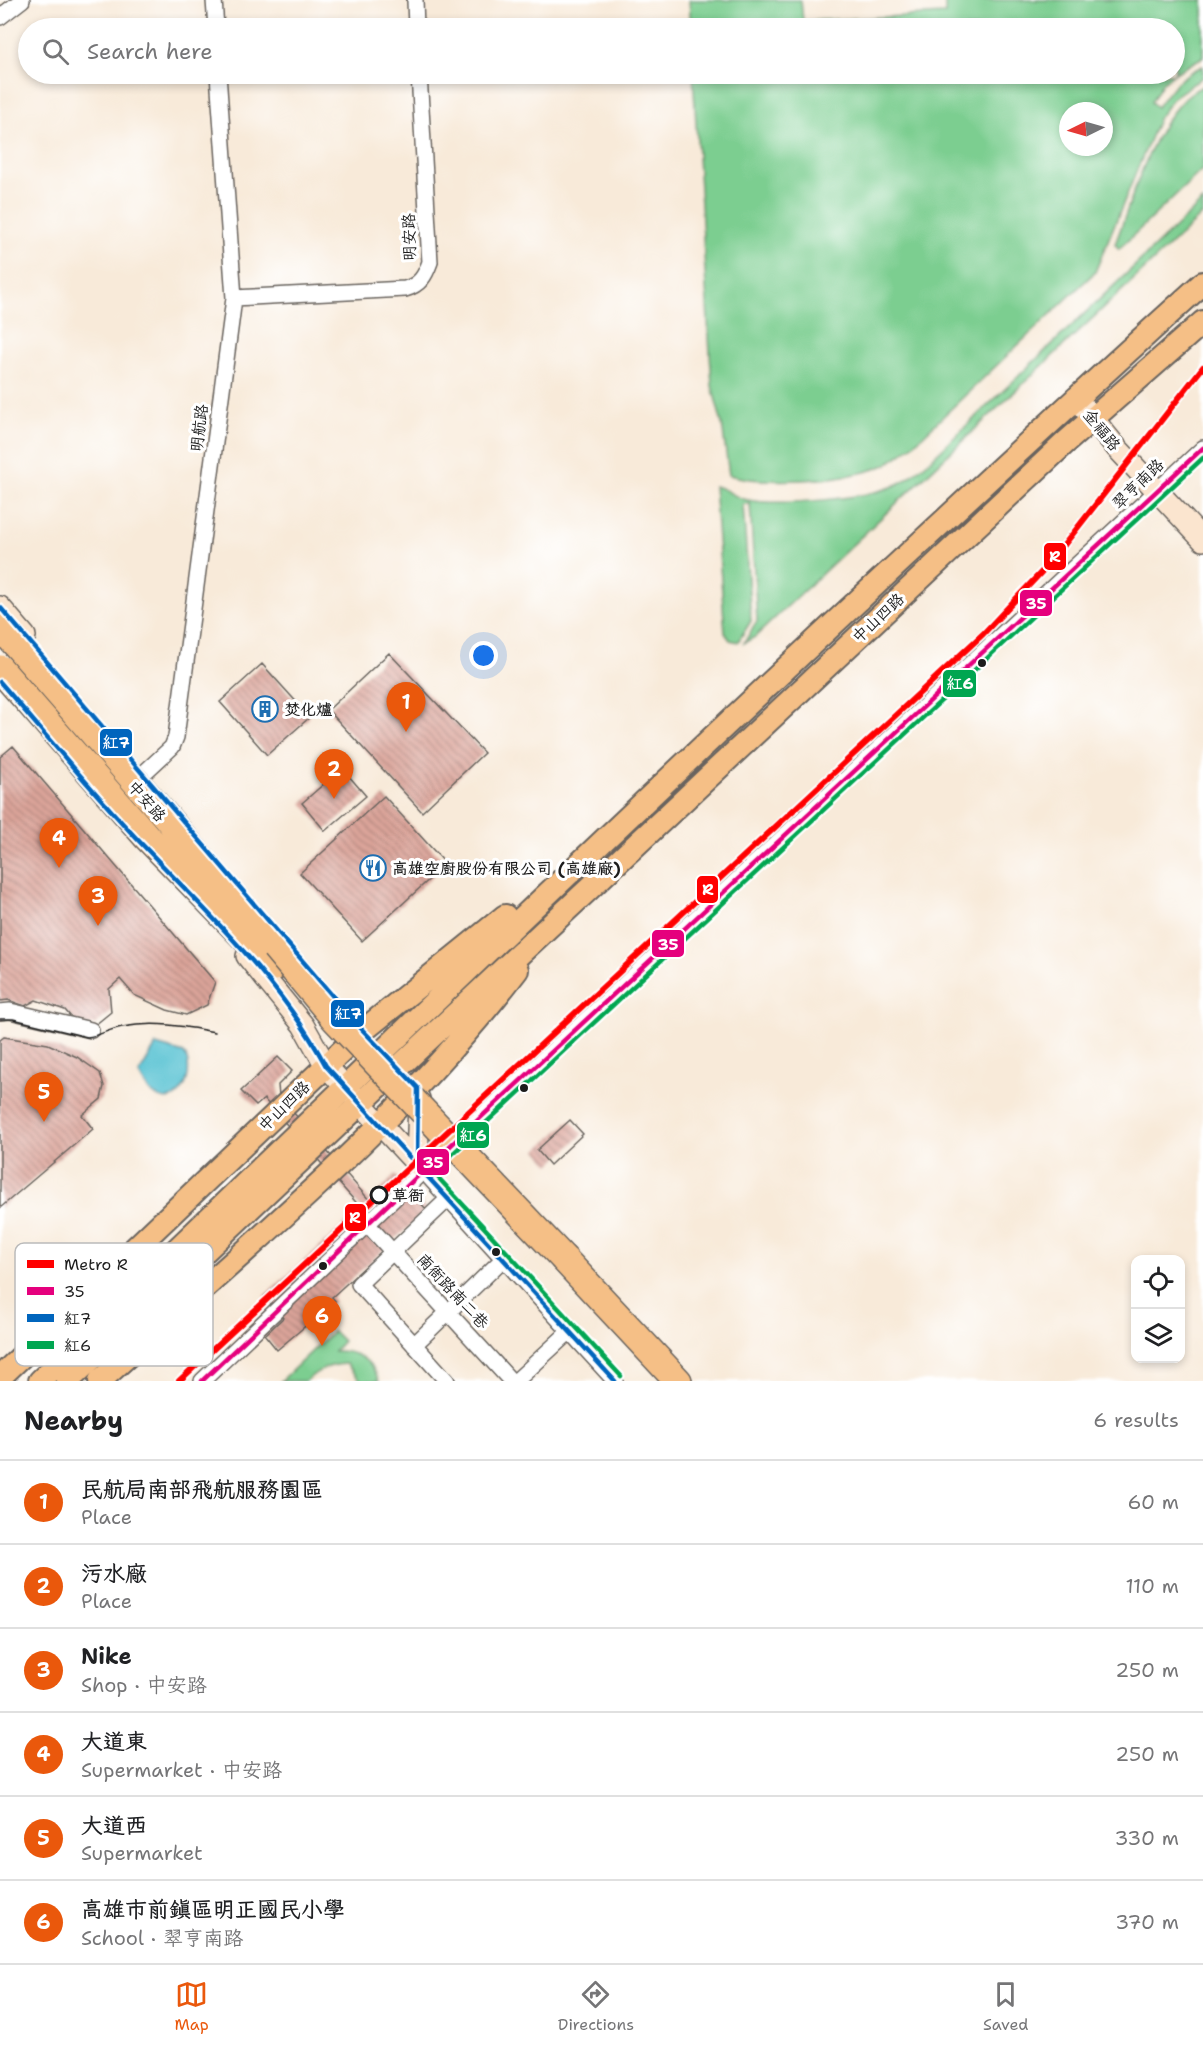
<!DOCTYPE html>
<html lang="en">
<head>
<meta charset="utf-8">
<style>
  body { margin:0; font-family:"Shantell Sans","LXGW WenKai TC",sans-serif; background:#f6f6f6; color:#202124 }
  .controls { position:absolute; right:18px; bottom:18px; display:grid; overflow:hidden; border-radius:12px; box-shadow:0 3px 9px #0003 }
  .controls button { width:54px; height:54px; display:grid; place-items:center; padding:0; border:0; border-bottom:2px solid #e0e0e0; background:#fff; color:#202124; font:30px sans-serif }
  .compass { position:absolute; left:1059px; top:102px; width:54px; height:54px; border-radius:50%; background:#fff; box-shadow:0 3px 9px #0003; rotate:265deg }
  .you { position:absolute; left:484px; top:656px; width:21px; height:21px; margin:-15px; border:4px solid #fff; border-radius:50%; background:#1a73e8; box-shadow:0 0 0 9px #1a73e833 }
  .badge { display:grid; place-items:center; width:39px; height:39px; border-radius:50%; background:#ea580c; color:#fff; font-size:20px; font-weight:700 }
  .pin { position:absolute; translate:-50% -50px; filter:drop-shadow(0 2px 3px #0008) }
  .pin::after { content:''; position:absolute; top:32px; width:21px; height:18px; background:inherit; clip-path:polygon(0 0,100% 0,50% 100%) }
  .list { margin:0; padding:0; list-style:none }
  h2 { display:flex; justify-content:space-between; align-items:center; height:78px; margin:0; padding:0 24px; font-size:26px }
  h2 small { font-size:20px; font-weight:400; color:#757577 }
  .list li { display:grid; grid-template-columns:39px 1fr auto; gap:18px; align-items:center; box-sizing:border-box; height:84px; padding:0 24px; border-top:2px solid #e0e0e0 }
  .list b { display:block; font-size:22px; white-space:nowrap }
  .list p { margin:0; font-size:20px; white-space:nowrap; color:#757577 }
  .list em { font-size:20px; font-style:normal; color:#757577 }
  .icon { flex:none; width:33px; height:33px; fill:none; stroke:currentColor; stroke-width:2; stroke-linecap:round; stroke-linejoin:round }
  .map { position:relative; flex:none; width:1203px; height:1381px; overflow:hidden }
  .search { position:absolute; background:#fff; box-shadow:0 3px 9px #0003; left:18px; right:18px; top:18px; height:66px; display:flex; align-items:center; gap:15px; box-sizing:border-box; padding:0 21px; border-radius:33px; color:#757577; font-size:22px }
  .sheet { height:582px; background:#fff }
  nav { display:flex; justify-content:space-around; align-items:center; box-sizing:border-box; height:84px; border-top:2px solid #e0e0e0; background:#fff; font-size:16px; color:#757577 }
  nav a { display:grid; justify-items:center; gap:3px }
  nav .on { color:#ea580c }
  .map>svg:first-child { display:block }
  .grass { fill:#7cce90; stroke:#4c7556; stroke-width:1.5; fill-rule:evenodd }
  .water { fill:#58c2d3; stroke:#3a6f78; stroke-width:1.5 }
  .building { fill:url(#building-back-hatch) }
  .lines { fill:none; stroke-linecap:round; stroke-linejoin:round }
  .street-casing { stroke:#69645e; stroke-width:18 }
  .secondary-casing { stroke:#69645e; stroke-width:24 }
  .primary-casing { stroke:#69645e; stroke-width:26 }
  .highway-casing { stroke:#69645e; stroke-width:30 }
  .street { stroke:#fff; stroke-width:15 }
  .secondary { stroke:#fbe5cf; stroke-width:21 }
  .primary { stroke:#f5bf86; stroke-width:22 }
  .highway { stroke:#f5bf86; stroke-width:27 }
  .tram { stroke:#1c1c1c; stroke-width:1.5 }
  .highway-bridge-casing { stroke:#69645e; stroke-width:30; stroke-linecap:butt }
  .highway-bridge { stroke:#f5bf86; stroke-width:27 }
  .bus-1-casing { stroke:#fff; stroke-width:9 }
  .bus-2-casing { stroke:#fff; stroke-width:9 }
  .bus-3-casing { stroke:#fff; stroke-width:9 }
  .bus-1 { stroke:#e5007d; stroke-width:4.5 }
  .bus-2 { stroke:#0065bd; stroke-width:4.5 }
  .bus-3 { stroke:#00a651; stroke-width:4.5 }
  .metro-1-casing { stroke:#fff; stroke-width:10 }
  .metro-1 { stroke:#f00; stroke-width:6 }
  .bus-dot { fill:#1c1c1c; stroke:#fff; stroke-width:2 }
  .stop-dot { fill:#fff; stroke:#1c1c1c; stroke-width:3 }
  .labels { text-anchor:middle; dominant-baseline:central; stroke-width:6; stroke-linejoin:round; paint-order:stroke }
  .street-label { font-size:16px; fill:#1c1c1c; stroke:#fff }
  .poi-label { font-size:16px; font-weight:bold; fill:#1c1c1c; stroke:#fff; text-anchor:start }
  .stop-label { font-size:16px; font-weight:bold; fill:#1c1c1c; stroke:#fff; text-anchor:start }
  .key { fill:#fff; stroke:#bbb; stroke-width:1.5 }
  .key-label { font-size:16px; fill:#1c1c1c }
  .line-badge { stroke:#fff; stroke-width:2 }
  .badge-label { font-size:16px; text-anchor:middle; font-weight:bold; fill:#fff }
</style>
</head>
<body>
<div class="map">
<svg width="1203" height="1381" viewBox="0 0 1203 1381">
  <defs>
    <pattern id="building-back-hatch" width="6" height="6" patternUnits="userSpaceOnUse" patternTransform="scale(1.5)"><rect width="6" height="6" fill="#dba49a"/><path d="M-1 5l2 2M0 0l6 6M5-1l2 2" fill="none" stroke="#b1857d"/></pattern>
  </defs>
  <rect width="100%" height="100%" fill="#fff"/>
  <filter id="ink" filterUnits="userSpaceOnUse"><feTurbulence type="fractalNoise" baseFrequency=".0167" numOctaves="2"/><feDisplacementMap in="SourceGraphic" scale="12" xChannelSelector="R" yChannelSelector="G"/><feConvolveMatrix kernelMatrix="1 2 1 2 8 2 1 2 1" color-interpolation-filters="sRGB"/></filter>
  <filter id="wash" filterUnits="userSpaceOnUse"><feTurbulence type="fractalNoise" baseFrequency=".008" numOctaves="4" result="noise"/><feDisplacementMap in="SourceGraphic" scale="24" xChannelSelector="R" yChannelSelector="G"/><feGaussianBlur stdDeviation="1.35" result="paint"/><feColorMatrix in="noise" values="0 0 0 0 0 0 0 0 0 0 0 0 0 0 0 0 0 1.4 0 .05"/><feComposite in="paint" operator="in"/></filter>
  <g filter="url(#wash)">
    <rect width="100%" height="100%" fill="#f8ead9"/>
    <!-- grass -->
    <path class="grass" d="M689,0h112l2,21 142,-7v-14h258v57l-28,16 -1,-45h-483z
      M1203,66v11l-29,20 -15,20 -64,155 -183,174c-9,6 -18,14 -27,19 -34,16 -121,20 -156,10l-7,-51 -10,-38 -19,-312h481l-11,8 -12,20 6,5c13,-19 24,-32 46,-41zM1068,111h36v36h-36z
      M1203,86v83l-84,80 -4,-5c17,-44 42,-139 88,-158z
      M1203,201v13l-448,423 -11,6 13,-22 -7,-117h-7l8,117 -13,21 -8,-2 -5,-7 -11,-147c13,2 20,12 34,14 31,6 122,-1 150,-16 11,-5 21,-15 30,-22z
      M333,1331l10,10 -9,10c21,-1 38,8 45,30h-18l-15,-17c-17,1 -27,5 -40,17h-25z"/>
    <!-- water -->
    <path class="water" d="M156,1045l28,8c13,20 -4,59 -31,41 -6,-3 -10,-14 -14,-20z"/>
    <g id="blocks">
      <!-- building -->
      <path class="building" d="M389,653l95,100 -62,59 -94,-102z
        M262,664l48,53 -43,38 -47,-53z
        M13,746l202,236 -8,23 -21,10 -19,-5 -33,-15 -14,-16 -11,10 2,23 -16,13 -18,-1 -12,-14 -29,-10 -11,6 -17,-6 -8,1v-244z
        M342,768l24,28 -41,35 -23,-28z
        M384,796l62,68 -84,77 -62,-68z
        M4,1037l44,7 29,13 23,16 4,13 -3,13 -19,16 11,14 -93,79v-168z
        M278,1057l14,14 -14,14 1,11 91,105 25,-26 32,35 -95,87 3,4 -58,49 -12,-15 18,-17 -19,-22 98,-87 -98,-110 -8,7 -15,-15z
        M570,1120l13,14 -33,31 -13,-15z"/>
    </g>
  </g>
  <g filter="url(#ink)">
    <use href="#blocks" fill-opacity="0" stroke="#69645e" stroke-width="1.5"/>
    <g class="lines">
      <!-- street casing -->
      <g class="street-casing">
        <path id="street" d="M214,0l2,28
          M415,0l1,28
          M0,17l22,-17
          M234,298l171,-9c15,-4 20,-13 25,-27l-11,-188
          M144,773l28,-26 4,-10 56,-423 2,-16 -16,-224
          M0,1012l10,-1 81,19
          M417,1164l198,217
          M369,1226l142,155
          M414,1345l89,-86
          M202,1381l220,-209 781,-724
          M447,1381l-88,-97 89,-85
          M516,1381l54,-50"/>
      </g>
      <!-- secondary casing -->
      <g class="secondary-casing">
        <path id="secondary" d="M1076,398l40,49 87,93
          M0,607l25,29
          M247,956l56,69 23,41 91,98
          M417,1164l2,-65"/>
      </g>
      <!-- primary casing -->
      <g class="primary-casing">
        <path id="primary" d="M0,1377l364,-347 141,-114
          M40,1381c384,-370 768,-740 1163,-1098
          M68,1381l331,-314 666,-624 138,-121
          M100,1381c144,-131 299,-256 417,-411"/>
      </g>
      <!-- highway casing -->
      <g class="highway-casing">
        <path id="highway" d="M239,928l35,39
          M564,1259l114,122"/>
      </g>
      <!-- street -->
      <use href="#street" class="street"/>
      <!-- secondary -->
      <use href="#secondary" class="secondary"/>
      <!-- primary -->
      <use href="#primary" class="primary"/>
      <!-- highway -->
      <use href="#highway" class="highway"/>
      <!-- tram -->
      <path class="tram" d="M0,1019h13l74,18c13,-1 22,-8 35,-10 32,-6 61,-1 93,5"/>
      <!-- highway-bridge casing -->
      <g class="highway-bridge-casing">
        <path id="highway-bridge" d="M0,626l167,192 168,201 229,240
          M0,669l147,168 107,110"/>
      </g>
      <!-- highway-bridge -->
      <use href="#highway-bridge" class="highway-bridge"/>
      <!-- bus-1 casing -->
      <g class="bus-1-casing">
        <path id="bus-1" d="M202,1381l220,-209 781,-724"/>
      </g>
      <!-- bus-2 casing -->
      <g class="bus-2-casing">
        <path id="bus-2" d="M0,607l354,414 64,67 -1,76
          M0,682c46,53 90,107 138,158 68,72 141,138 188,226l289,315"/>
      </g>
      <!-- bus-3 casing -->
      <g class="bus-3-casing">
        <path id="bus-3" d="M621,1376l-188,-204 770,-714"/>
      </g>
      <!-- bus-1 -->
      <use href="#bus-1" class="bus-1"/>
      <!-- bus-2 -->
      <use href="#bus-2" class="bus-2"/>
      <!-- bus-3 -->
      <use href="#bus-3" class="bus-3"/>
      <!-- metro-1 casing -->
      <g class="metro-1-casing">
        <path id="metro-1" d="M179,1381l804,-747 67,-71 153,-196"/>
      </g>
      <!-- metro-1 -->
      <use href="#metro-1" class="metro-1"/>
    </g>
  </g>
  <!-- icons -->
  <defs>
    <g id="building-ring" transform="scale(1.35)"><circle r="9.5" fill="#fff" stroke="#1f6fb2" stroke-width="1.5"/><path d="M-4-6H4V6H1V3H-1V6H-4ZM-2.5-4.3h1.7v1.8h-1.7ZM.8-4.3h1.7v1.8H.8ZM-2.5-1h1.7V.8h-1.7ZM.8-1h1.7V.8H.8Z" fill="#1f6fb2"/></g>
    <g id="restaurant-ring" transform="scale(1.35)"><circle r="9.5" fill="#fff" stroke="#1f6fb2" stroke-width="1.5"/><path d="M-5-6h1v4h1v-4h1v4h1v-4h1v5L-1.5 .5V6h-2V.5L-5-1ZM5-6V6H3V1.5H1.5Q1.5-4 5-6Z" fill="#1f6fb2"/></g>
  </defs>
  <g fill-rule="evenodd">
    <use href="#building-ring" x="265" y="709"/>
    <use href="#restaurant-ring" x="373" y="868"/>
  </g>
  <!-- markers -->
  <g class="bus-dot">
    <circle cx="982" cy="663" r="5"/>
    <circle cx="524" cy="1088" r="5"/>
    <circle cx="496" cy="1252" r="5"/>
    <circle cx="323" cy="1266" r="5"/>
  </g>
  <circle class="stop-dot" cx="379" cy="1195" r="8"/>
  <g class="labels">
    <!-- street labels -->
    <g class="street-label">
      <text transform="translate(409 237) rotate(-91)">明安路</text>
      <text transform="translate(199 428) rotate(-83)">明航路</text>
      <text transform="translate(1102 430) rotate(51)">金福路</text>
      <text transform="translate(1138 484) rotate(-44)">翠亨南路</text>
      <text transform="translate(878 618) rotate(-43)">中山四路</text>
      <text transform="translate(147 801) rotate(49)">中安路</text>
      <text transform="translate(284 1106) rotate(-44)">中山四路</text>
      <text transform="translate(453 1291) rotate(47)">南衙路南二巷</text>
    </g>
    <!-- poi labels -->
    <g class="poi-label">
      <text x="284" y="709">焚化爐</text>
      <text x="392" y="868">高雄空廚股份有限公司 (高雄廠)</text>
    </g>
    <!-- stop labels -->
    <g class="stop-label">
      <text x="392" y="1195">草衙</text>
    </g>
  </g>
  <!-- legend -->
  <rect x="15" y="1243" width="198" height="123" rx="9" class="key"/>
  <rect x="27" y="1260" width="27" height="8" fill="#f00"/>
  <rect x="27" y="1287" width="27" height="8" fill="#e5007d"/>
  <rect x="27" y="1314" width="27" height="8" fill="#0065bd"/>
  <rect x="27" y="1341" width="27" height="8" fill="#00a651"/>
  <g class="key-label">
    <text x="64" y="1270">Metro R</text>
    <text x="64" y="1297">35</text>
    <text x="64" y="1324">紅7</text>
    <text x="64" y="1351">紅6</text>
  </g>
  <g class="line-badge">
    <rect x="1043" y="542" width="24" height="29" rx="6" fill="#f00"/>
    <rect x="1019" y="589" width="34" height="28" rx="6" fill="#e5007d"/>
    <rect x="942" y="669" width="35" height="29" rx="6" fill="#00a651"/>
    <rect x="99" y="728" width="34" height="29" rx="6" fill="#0065bd"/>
    <rect x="696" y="875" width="23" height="29" rx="6" fill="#f00"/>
    <rect x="651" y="929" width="34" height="29" rx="6" fill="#e5007d"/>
    <rect x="330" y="999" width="35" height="29" rx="6" fill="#0065bd"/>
    <rect x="456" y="1121" width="34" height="28" rx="6" fill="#00a651"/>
    <rect x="416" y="1148" width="34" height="28" rx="6" fill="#e5007d"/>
    <rect x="344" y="1203" width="23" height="29" rx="6" fill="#f00"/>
  </g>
  <g class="badge-label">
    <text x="1055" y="562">R</text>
    <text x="1036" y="609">35</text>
    <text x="960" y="689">紅6</text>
    <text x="116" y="748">紅7</text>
    <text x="708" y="895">R</text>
    <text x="668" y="950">35</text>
    <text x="348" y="1019">紅7</text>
    <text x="473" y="1141">紅6</text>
    <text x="433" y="1168">35</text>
    <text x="355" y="1223">R</text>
  </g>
</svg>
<div class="controls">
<button><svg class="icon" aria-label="locate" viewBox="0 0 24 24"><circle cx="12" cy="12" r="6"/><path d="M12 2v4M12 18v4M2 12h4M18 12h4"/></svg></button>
<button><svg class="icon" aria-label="layers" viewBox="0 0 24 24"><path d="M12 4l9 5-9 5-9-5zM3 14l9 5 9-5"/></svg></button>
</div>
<svg class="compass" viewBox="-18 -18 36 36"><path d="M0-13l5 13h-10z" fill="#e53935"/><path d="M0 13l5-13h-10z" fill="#757577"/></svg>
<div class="you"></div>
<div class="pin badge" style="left:406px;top:732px">1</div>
<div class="pin badge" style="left:334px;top:799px">2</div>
<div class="pin badge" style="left:98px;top:926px">3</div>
<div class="pin badge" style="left:59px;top:868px">4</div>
<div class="pin badge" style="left:44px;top:1122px">5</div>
<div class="pin badge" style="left:322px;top:1346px">6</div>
<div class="search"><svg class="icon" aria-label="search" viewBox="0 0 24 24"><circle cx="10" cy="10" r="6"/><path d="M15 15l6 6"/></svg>Search here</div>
</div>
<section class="sheet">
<h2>Nearby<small>6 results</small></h2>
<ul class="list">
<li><span class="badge">1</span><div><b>民航局南部飛航服務園區</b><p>Place</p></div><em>60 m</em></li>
<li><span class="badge">2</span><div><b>污水廠</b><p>Place</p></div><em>110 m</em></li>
<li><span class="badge">3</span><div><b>Nike</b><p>Shop · 中安路</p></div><em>250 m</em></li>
<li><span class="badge">4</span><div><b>大道東</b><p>Supermarket · 中安路</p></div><em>250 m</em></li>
<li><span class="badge">5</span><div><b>大道西</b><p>Supermarket</p></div><em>330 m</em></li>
<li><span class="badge">6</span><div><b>高雄市前鎮區明正國民小學</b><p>School · 翠亨南路</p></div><em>370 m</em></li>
</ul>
</section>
<nav>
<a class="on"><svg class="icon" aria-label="map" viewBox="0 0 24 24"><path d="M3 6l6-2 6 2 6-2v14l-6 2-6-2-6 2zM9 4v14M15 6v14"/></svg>Map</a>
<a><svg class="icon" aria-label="directions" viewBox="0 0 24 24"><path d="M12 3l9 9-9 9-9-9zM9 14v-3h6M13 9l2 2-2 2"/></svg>Directions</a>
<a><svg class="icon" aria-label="saved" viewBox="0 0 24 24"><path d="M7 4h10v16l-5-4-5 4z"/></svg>Saved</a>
</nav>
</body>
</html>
